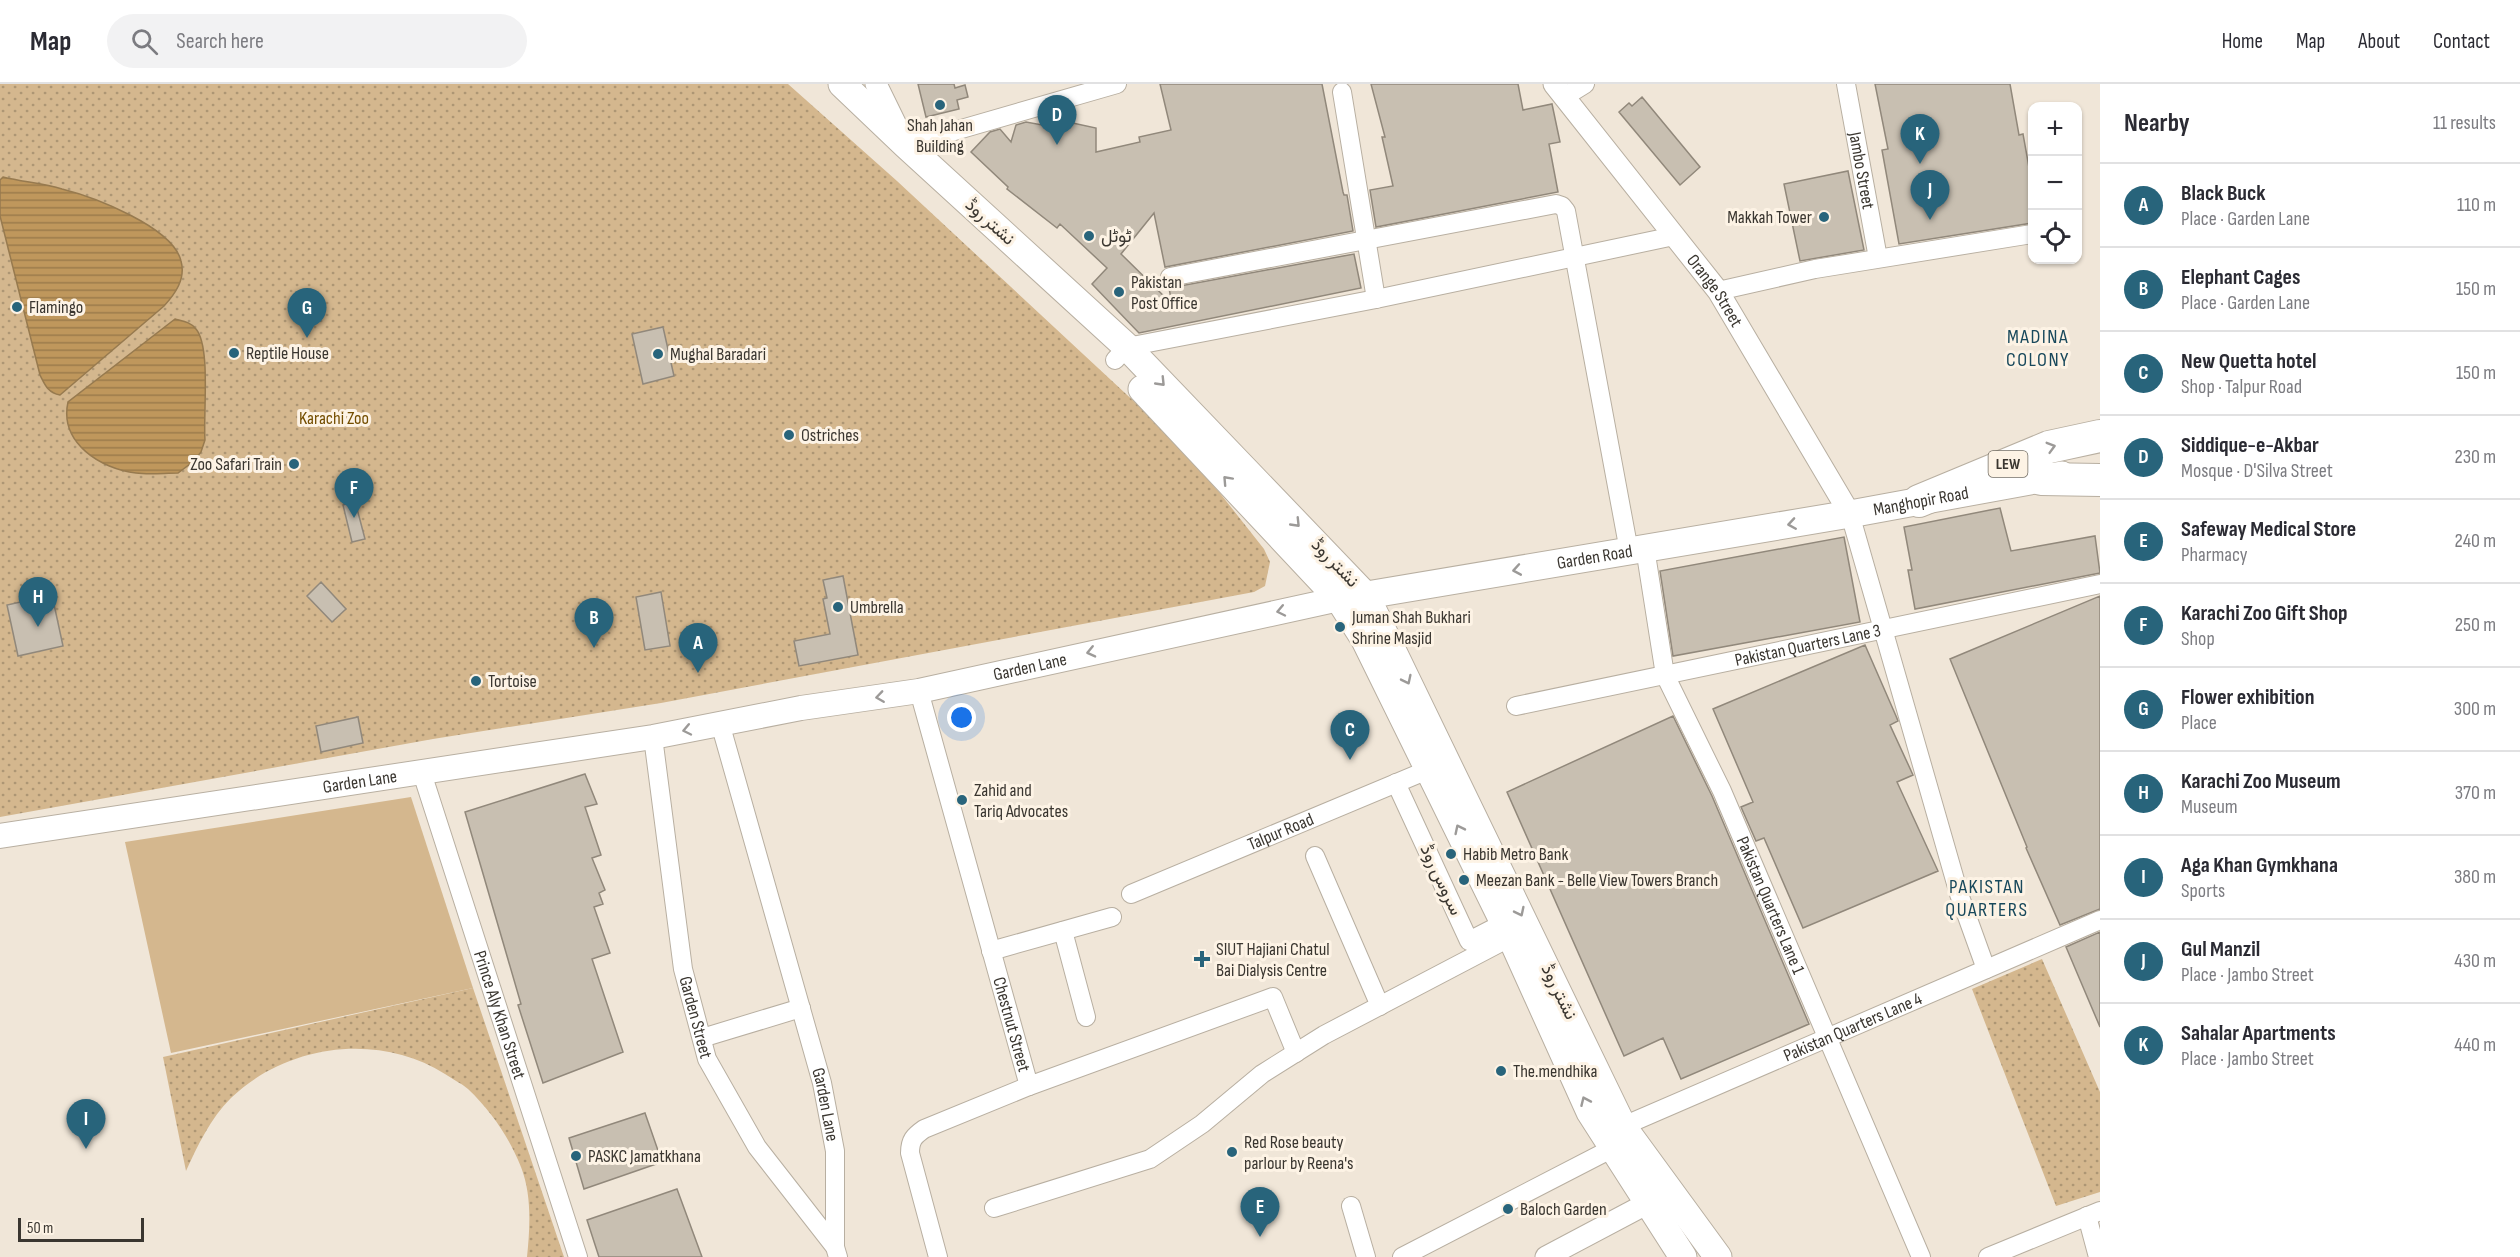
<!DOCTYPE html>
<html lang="en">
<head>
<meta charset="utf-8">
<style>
  body { margin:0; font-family:"Sofia Sans Condensed",Vazirmatn,sans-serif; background:#f2f2f3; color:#2b2b33 }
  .controls { position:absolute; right:18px; top:18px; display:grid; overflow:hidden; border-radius:12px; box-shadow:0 2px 4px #0004 }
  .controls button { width:54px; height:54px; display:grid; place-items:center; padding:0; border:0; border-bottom:2px solid #e1e1e2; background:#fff; color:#2b2b33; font:30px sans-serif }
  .scale { position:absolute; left:18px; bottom:15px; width:126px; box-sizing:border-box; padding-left:6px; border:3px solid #3a3630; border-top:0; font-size:16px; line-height:21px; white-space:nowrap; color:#3a3630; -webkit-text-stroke:4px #fdf3e5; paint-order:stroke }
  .you { position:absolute; left:962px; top:634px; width:21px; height:21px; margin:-15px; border:4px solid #fff; border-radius:50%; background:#1a73e8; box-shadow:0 0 0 9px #1a73e833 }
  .badge { display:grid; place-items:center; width:39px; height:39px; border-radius:50%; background:#28647b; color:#fff; font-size:20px; font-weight:700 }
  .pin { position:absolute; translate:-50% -50px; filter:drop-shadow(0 2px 3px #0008) }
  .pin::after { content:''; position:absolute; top:32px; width:21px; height:18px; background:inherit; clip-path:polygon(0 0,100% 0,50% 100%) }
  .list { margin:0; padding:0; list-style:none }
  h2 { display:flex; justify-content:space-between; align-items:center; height:78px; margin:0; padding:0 24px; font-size:26px }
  h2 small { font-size:20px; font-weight:400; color:#7c7c81 }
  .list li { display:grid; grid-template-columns:39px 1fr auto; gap:18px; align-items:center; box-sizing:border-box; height:84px; padding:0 24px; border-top:2px solid #e1e1e2 }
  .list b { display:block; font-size:22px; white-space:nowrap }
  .list p { margin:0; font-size:20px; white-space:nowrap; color:#7c7c81 }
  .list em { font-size:20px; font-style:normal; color:#7c7c81 }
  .icon { flex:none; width:33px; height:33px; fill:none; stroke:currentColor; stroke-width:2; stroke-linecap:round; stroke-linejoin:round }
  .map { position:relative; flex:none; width:2100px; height:1173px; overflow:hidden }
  header { display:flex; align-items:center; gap:36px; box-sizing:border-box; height:84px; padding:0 30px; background:#fff; border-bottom:2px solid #e1e1e2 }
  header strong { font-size:28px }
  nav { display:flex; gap:33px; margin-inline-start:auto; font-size:21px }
  .search { width:420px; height:54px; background:#f2f2f3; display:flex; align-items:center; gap:15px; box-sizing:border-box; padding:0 21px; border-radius:33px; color:#7c7c81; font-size:22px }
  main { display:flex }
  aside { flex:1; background:#fff }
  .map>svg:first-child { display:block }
  .grass { fill:url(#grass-dots) }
  .pitch { fill:#d4b78e }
  .water { fill:url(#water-rules); stroke:#977a4f; stroke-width:1.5 }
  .building { fill:#c8bfb1; stroke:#91887b; stroke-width:1.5 }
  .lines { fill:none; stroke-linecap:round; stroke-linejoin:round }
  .minor-casing { stroke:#b8afa1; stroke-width:20 }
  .tertiary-casing { stroke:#b8afa1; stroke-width:23 }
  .secondary-casing { stroke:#b8afa1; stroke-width:26 }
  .primary-casing { stroke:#b8afa1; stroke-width:29 }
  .motorway-casing { stroke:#b8afa1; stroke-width:34 }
  .minor { stroke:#fff; stroke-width:18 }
  .tertiary { stroke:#fff; stroke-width:21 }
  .secondary { stroke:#fff; stroke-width:24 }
  .primary { stroke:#fff; stroke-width:27 }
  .motorway { stroke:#fff; stroke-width:32 }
  .oneway { stroke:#9c9a98 }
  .poi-dot { fill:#28647b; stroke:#fdf3e5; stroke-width:2 }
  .labels { text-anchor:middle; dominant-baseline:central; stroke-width:6; stroke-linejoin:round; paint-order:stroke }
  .shield { fill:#fdf3e5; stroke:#746f66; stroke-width:1.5 }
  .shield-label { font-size:16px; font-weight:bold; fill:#3a3630 }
  .poi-label { font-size:18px; fill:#3a3630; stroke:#fdf3e5; text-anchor:start }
  .street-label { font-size:18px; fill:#3a3630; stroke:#fdf3e5 }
  .park-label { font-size:18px; fill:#744e00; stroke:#fdf3e5 }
  .neighbourhood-label { font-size:20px; letter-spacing:1.5px; fill:#19495c; stroke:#fdf3e5 }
</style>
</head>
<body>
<header>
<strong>Map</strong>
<div class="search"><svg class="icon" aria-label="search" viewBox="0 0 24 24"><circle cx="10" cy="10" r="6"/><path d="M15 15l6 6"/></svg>Search here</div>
<nav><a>Home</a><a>Map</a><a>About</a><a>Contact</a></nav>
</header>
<main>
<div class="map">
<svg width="2100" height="1173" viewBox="0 0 2100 1173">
  <defs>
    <pattern id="grass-dots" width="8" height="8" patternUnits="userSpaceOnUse" patternTransform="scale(1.5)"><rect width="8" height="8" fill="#d4b78e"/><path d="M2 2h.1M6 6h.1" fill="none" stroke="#ad9674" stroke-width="1.8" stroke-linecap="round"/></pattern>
    <pattern id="water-rules" width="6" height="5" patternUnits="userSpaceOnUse" patternTransform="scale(1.5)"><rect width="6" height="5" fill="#bf975c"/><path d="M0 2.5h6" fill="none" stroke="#9c7c4c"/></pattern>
  </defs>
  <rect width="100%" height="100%" fill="#f0e6d8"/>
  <!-- grass -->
  <path class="grass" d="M0,0h788l109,97 257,239 65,72 45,57 6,13 -5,24 -11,6 -593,111 -228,36 -433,78z
    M2042,875l58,133v100l-44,14 -84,-217z
    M473,904l91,269h-37c3,-29 5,-62 -6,-90 -12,-30 -30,-56 -53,-78 -7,-6 -16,-10 -23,-15 -66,-42 -158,-30 -214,24 -21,21 -33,47 -45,73l-23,-114z"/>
  <!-- pitch -->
  <path class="pitch" d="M411,713l62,191 -302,65 -46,-211z"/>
  <!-- water -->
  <path class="water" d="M3,93c20,5 40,6 59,12 32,8 111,38 119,72 5,18 -6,33 -17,45l-104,89c-12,-2 -15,-10 -20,-20l-40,-159v-36z
    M175,235c7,2 16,3 21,10 15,18 7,85 9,111l-4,12 -7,9 -16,12c-14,0 -28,2 -42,0 -35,-4 -77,-30 -68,-71z"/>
  <!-- building -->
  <path class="building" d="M918,0h36l1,4 10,-3 3,12 -11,3 2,9 -33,8z
    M1160,0h162l21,108 1,3h3l6,36 -188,36 -11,-54 -33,41 51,50 -3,-16 185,-34 7,34 -222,45 -47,-49 15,-16 -47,-44 -3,4 -50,-39 1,-2 -37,-35 19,-20 10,-3 11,13 5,-17 10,-3 16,3 1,-3 10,2 1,-5 42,9v24l44,-10 -1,-5 32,-7z
    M1371,0h147l5,26 29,-6 8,38 -11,2 9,48 -182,35 -6,-37 23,-4 -11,-49h3z
    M1875,0h135l9,51 4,-1 9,50v39l-133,21 -17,-94 6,-1z
    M1642,13l58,70 -20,18 -61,-73 10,-9 3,3z
    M1848,87l16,79 -64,11 -16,-77z
    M663,243l11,49 -31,8 -11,-50z
    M355,417l10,38 -13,3 -9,-37z
    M2000,424l11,43 84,-15 5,37 -185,36 -7,-39h4l-8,-43z
    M1844,453l16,85 -187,34 -13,-85z
    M843,492l15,79 -59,11 -5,-25 36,-7 -7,-35 4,-1 -4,-18z
    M321,498l25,27 -14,13 -25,-26z
    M661,508l9,54 -25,4 -9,-53z
    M52,511l11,51 -45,10 -11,-51z
    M2100,512v313l-40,16 -34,-77 1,-1 -77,-188z
    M1865,561l31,71 2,5 -8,4 23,50 -16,7 41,89 -135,57 -39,-90 -8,3 -15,-34 12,-5 -40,-93z
    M1673,632l39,80 97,228 -128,55 -18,-41 -39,18 -117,-264z
    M358,633l5,26 -42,9 -5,-26z
    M585,690l12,30 -12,3 16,48 -9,3 13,32 -6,3 4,11 -9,3 16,46 -18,6 31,93 -80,31 -25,-78 3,-1 -56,-192z
    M2100,848v95l-34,-80z
    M645,1029l17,49 -78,27 -15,-51z
    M677,1105l25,68h-103l-12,-37z"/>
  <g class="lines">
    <!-- minor casing -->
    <g class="minor-casing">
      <g id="minor">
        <path id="s1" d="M1846,0l32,174"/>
        <path d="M1342,8l34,207"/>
        <path d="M1564,13l21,-13"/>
        <path d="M906,61l211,-61"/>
        <path d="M1170,193l386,-73 6,2 4,5 63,340"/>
        <path d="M1718,207l97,-22 217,-35"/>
        <path d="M1115,276l12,-13 249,-48 298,-63"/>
        <path d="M1850,430l109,380 27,75"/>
        <path id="s2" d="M1645,464l20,127 57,116 199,466"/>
        <path id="s3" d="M919,607l110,395 244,-89 23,56"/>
        <path id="s4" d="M1516,622l584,-122"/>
        <path id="s5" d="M720,639l102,360 13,68v96"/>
        <path id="s6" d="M653,653l30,232 24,90 50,88 78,100 3,10"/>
        <path id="s7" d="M422,689l156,484"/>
        <path d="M1396,699l73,158 35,-18"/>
        <path d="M1315,772l65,150"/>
        <path id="s8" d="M1131,810l299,-125"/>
        <path d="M1063,847l23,86"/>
        <path d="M991,867l121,-34"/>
        <path d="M702,954l99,-30"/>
        <path id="s9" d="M1614,1046l486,-210"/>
        <path d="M1351,1122l15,51"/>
        <path d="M994,1124l156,-49 52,-35 60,-50 62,-39 187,-98"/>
        <path d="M2087,1132l11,41"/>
        <path d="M938,1173l-28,-104c0,-13 4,-17 14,-24l105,-43"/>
        <path d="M1402,1173l211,-109"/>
        <path d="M1988,1173l112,-46"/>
      </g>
    </g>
    <!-- tertiary casing -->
    <g class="tertiary-casing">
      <g id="tertiary">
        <path d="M876,0l25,51"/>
        <path id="s10" d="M1554,0l164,207 132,223"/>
        <path d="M1546,1173l102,-54"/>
      </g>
    </g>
    <!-- secondary casing -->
    <g class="secondary-casing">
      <g id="secondary">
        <path id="s11" d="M0,752l653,-99 148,-29 118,-17 420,-92"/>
      </g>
    </g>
    <!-- primary casing -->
    <g class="primary-casing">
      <g id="primary">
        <path d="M842,0l64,61 221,202 239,249 257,531 95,130"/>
        <path d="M1142,305l197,210 26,41 146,297 79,175 93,145"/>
        <path id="s12" d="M1349,514l501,-84 212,-39"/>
      </g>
    </g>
    <!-- motorway casing -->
    <g class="motorway-casing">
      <path id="motorway" d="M2041,395l59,1
        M1919,417l130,-54 51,-11"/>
    </g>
    <!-- minor -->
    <use href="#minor" class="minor"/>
    <!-- tertiary -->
    <use href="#tertiary" class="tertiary"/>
    <!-- secondary -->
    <use href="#secondary" class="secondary"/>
    <!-- primary -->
    <use href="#primary" class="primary"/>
    <!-- motorway -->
    <use href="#motorway" class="motorway"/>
  </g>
  <!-- one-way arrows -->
  <defs><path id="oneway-chevron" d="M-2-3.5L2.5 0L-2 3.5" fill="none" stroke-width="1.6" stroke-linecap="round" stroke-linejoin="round" transform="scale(1.5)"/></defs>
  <g class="oneway">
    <use href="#oneway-chevron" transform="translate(1161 298) rotate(46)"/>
    <use href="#oneway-chevron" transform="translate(2051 363) rotate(-16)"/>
    <use href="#oneway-chevron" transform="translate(1227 396) rotate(-133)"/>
    <use href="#oneway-chevron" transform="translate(1296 439) rotate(46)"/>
    <use href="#oneway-chevron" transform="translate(1792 440) rotate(171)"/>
    <use href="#oneway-chevron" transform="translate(1517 486) rotate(170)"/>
    <use href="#oneway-chevron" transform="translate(1281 527) rotate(168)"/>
    <use href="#oneway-chevron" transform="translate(1091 568) rotate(167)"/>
    <use href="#oneway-chevron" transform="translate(1407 596) rotate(64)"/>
    <use href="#oneway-chevron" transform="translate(880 613) rotate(172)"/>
    <use href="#oneway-chevron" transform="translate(687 646) rotate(168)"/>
    <use href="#oneway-chevron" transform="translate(1459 745) rotate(-116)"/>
    <use href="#oneway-chevron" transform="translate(1520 828) rotate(64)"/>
    <use href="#oneway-chevron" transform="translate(1585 1017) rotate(-114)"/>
  </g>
  <!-- markers -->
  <g class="poi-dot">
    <circle cx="940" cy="21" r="6"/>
    <circle cx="1824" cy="133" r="6"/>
    <circle cx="1089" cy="152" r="6"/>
    <circle cx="1119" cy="208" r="6"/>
    <circle cx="17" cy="223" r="6"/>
    <circle cx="234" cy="269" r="6"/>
    <circle cx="658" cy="270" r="6"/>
    <circle cx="789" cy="351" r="6"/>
    <circle cx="294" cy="380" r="6"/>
    <circle cx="838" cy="523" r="6"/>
    <circle cx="1340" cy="543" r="6"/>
    <circle cx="476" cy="597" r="6"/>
    <circle cx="962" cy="716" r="6"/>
    <circle cx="1451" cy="770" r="6"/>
    <circle cx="1464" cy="796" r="6"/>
    <path d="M1199 866h6v6h6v6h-6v6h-6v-6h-6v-6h6z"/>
    <circle cx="1501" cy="987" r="6"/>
    <circle cx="1232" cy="1068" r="6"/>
    <circle cx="576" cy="1072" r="6"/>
    <circle cx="1508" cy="1125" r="6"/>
  </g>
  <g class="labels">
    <!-- shield labels -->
    <rect class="shield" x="1988.5" y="367" width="39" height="26" rx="4.5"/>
    <g class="shield-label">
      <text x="2008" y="380">LEW</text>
    </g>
    <!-- poi labels -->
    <g class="poi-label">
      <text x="940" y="41" text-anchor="middle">Shah Jahan<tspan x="940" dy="21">Building</tspan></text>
      <text x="1812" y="133" text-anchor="end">Makkah Tower</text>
      <text x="1101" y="152">ٹوٹل</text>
      <text x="1131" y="198">Pakistan<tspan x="1131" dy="21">Post Office</tspan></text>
      <text x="29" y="223">Flamingo</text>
      <text x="246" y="269">Reptile House</text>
      <text x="670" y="270">Mughal Baradari</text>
      <text x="801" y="351">Ostriches</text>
      <text x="282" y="380" text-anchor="end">Zoo Safari Train</text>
      <text x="850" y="523">Umbrella</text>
      <text x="1352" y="533">Juman Shah Bukhari<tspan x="1352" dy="21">Shrine Masjid</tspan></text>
      <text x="488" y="597">Tortoise</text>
      <text x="974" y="706">Zahid and<tspan x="974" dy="21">Tariq Advocates</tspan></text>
      <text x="1463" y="770">Habib Metro Bank</text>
      <text x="1476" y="796">Meezan Bank - Belle View Towers Branch</text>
      <text x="1216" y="865">SIUT Hajiani Chatul<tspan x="1216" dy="21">Bai Dialysis Centre</tspan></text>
      <text x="1513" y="987">The.mendhika</text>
      <text x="1244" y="1058">Red Rose beauty<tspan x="1244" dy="21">parlour by Reena's</tspan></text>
      <text x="588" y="1072">PASKC Jamatkhana</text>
      <text x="1520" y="1125">Baloch Garden</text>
    </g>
    <!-- street labels -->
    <g class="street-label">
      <text stroke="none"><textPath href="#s1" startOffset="88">Jambo Street</textPath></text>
      <text transform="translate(990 138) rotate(42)">نشتر روڈ</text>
      <text stroke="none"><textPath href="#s10" startOffset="262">Orange Street</textPath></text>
      <text stroke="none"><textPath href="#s12" startOffset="580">Manghopir Road</textPath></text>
      <text stroke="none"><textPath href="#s12" startOffset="249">Garden Road</textPath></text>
      <text transform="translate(1335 479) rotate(46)">نشتر روڈ</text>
      <text stroke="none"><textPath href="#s4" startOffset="298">Pakistan Quarters Lane 3</textPath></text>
      <text stroke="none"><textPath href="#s11" startOffset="1044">Garden Lane</textPath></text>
      <text stroke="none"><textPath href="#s11" startOffset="364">Garden Lane</textPath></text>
      <text stroke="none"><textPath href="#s8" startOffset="162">Talpur Road</textPath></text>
      <text transform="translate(1441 796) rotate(65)">سروس روڈ</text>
      <text stroke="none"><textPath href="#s2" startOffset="382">Pakistan Quarters Lane 1</textPath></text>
      <text transform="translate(1559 908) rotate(64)">نشتر روڈ</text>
      <text stroke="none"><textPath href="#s7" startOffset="254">Prince Aly Khan Street</textPath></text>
      <text stroke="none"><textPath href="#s6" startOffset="284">Garden Street</textPath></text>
      <text stroke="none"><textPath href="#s3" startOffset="346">Chestnut Street</textPath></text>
      <text stroke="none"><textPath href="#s9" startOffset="260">Pakistan Quarters Lane 4</textPath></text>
      <text stroke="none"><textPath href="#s5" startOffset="396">Garden Lane</textPath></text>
    </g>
    <!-- park labels -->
    <g class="park-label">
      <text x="334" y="334">Karachi Zoo</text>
    </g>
    <!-- neighbourhood labels -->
    <g class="neighbourhood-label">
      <text x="2038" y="253">MADINA<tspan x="2038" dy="23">COLONY</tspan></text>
      <text x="1987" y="803">PAKISTAN<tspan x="1987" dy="23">QUARTERS</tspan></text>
    </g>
  </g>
</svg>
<div class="controls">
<button>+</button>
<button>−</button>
<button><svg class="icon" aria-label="locate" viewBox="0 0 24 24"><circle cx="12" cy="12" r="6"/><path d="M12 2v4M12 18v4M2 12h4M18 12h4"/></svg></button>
</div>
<div class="scale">50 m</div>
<div class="you"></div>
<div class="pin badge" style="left:698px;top:589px">A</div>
<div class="pin badge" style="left:594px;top:564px">B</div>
<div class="pin badge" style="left:1350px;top:676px">C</div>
<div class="pin badge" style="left:1057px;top:61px">D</div>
<div class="pin badge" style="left:1260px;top:1153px">E</div>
<div class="pin badge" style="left:354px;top:434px">F</div>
<div class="pin badge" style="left:307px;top:254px">G</div>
<div class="pin badge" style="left:38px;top:543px">H</div>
<div class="pin badge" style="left:86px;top:1065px">I</div>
<div class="pin badge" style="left:1930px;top:136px">J</div>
<div class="pin badge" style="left:1920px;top:80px">K</div>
</div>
<aside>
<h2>Nearby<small>11 results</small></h2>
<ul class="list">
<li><span class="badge">A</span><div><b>Black Buck</b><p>Place · Garden Lane</p></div><em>110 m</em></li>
<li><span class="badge">B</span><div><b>Elephant Cages</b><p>Place · Garden Lane</p></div><em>150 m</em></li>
<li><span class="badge">C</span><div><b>New Quetta hotel</b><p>Shop · Talpur Road</p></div><em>150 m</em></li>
<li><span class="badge">D</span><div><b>Siddique-e-Akbar</b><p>Mosque · D'Silva Street</p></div><em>230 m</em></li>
<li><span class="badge">E</span><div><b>Safeway Medical Store</b><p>Pharmacy</p></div><em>240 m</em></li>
<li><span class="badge">F</span><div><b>Karachi Zoo Gift Shop</b><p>Shop</p></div><em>250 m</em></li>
<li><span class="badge">G</span><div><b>Flower exhibition</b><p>Place</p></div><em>300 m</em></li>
<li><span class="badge">H</span><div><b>Karachi Zoo Museum</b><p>Museum</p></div><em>370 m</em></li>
<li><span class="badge">I</span><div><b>Aga Khan Gymkhana</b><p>Sports</p></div><em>380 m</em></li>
<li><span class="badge">J</span><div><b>Gul Manzil</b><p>Place · Jambo Street</p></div><em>430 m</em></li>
<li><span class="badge">K</span><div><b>Sahalar Apartments</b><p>Place · Jambo Street</p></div><em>440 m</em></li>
</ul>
</aside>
</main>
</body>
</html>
